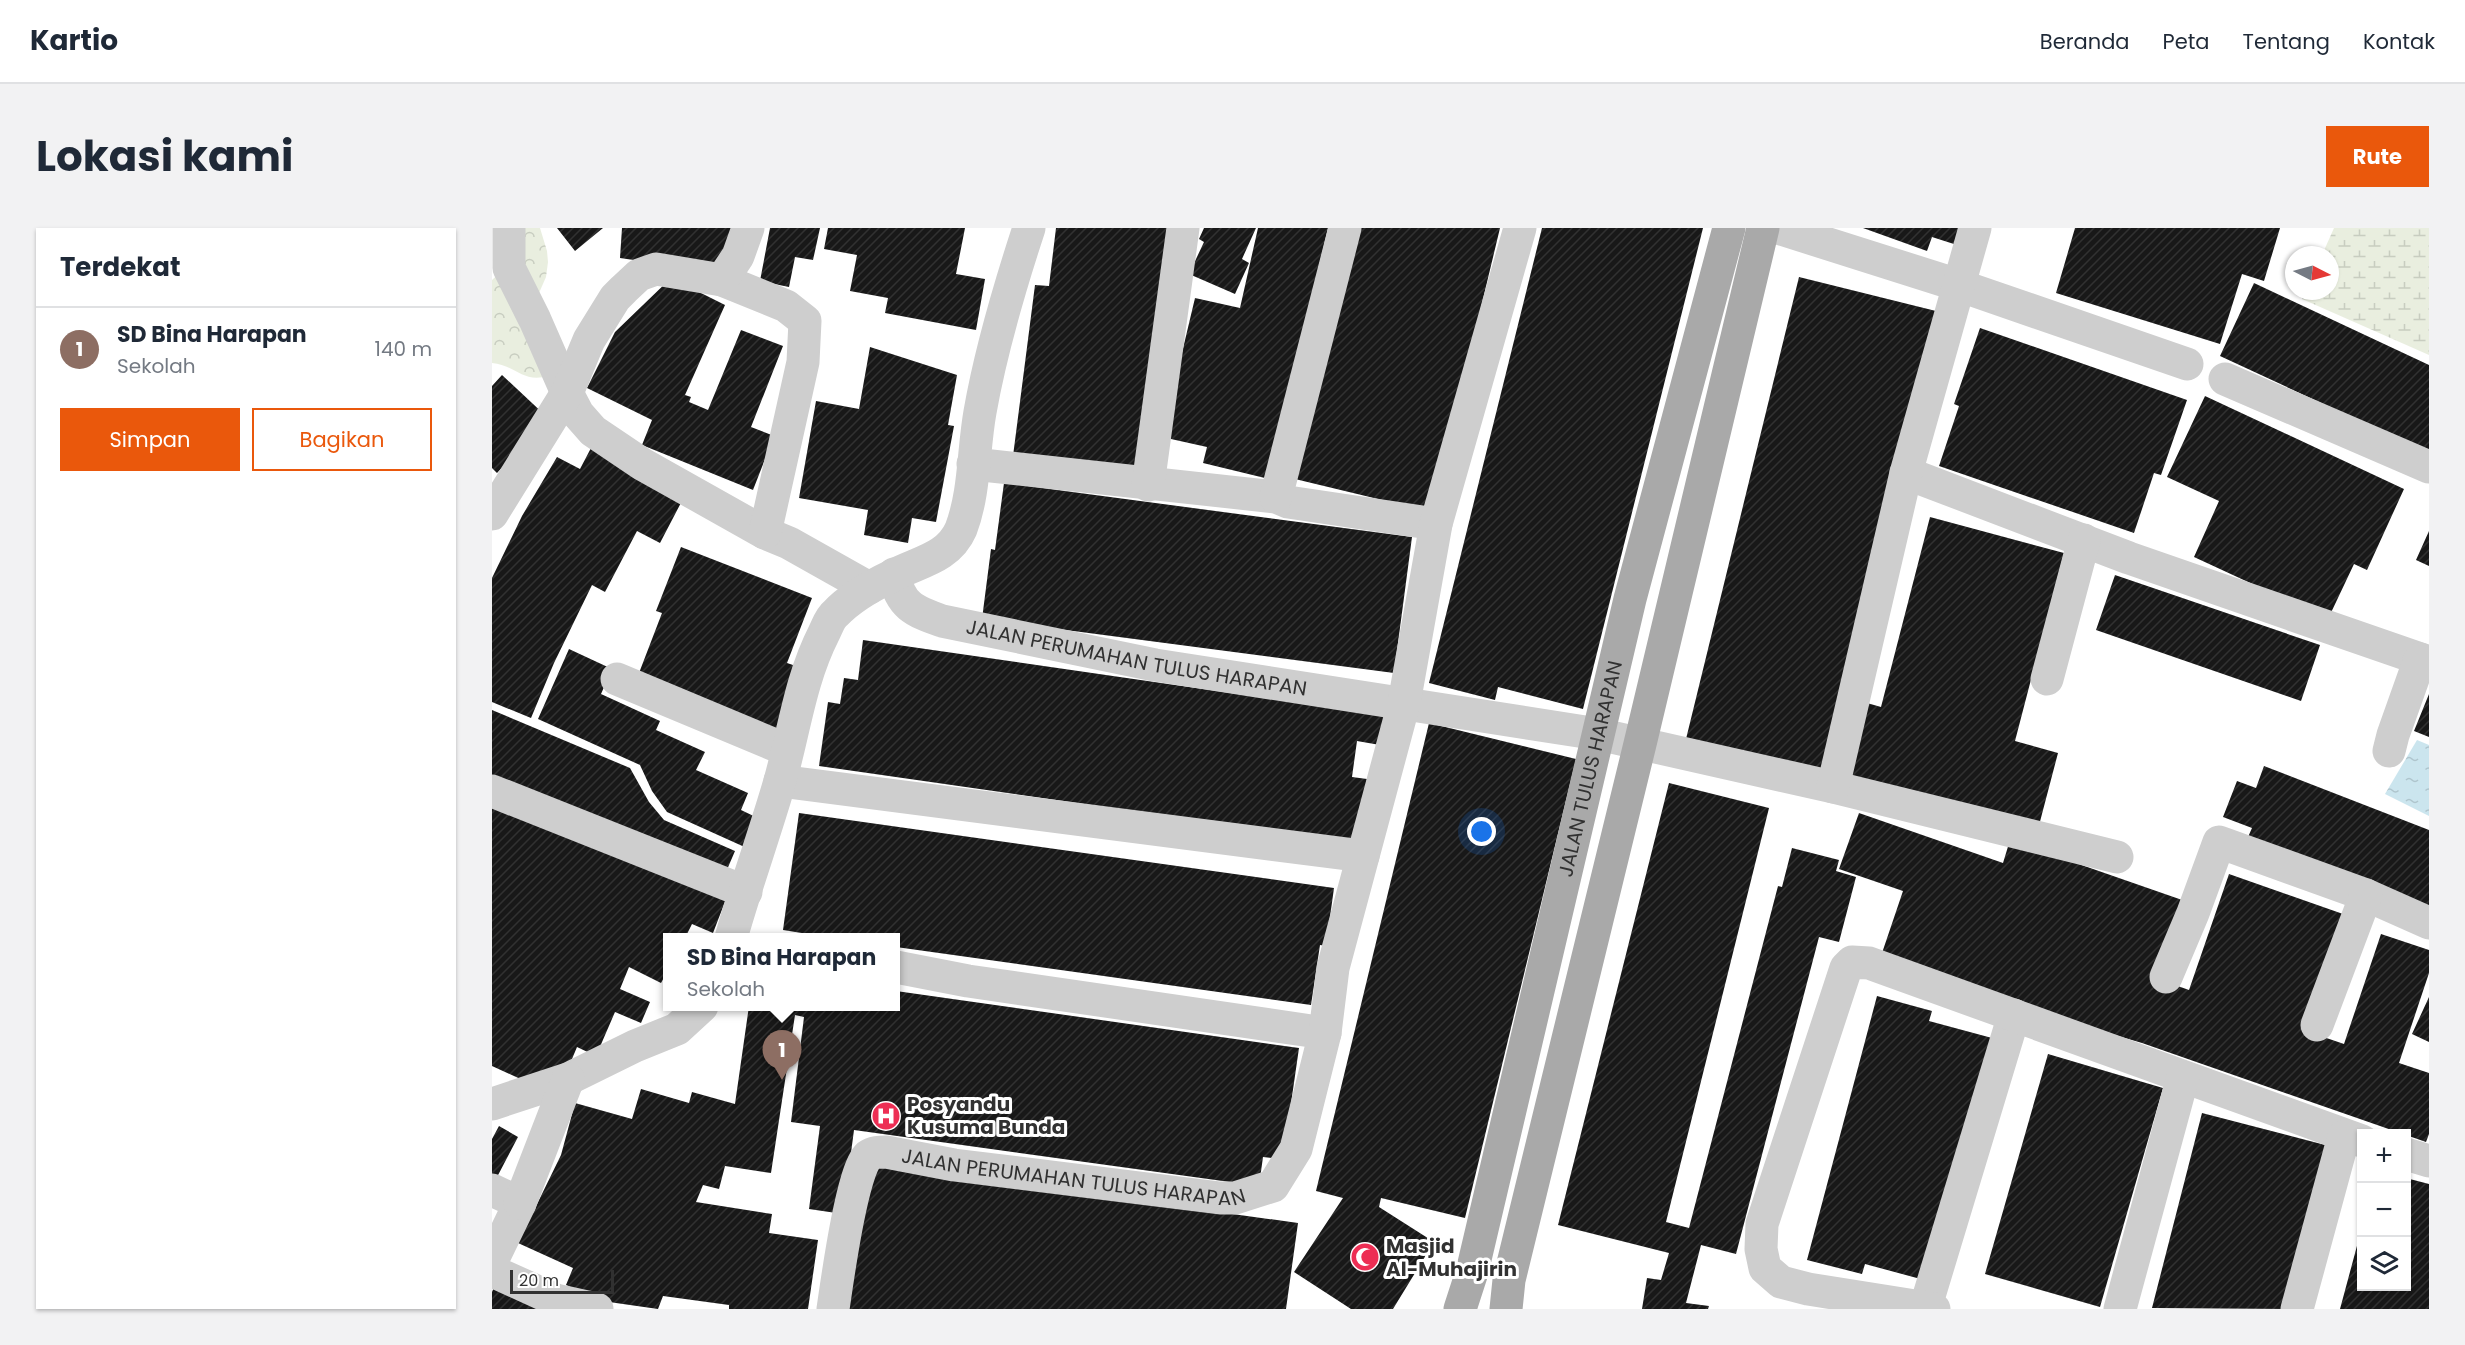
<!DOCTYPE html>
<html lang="id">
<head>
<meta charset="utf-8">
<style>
  body { margin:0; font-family:Poppins,sans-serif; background:#f2f2f3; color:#1f2937 }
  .controls { position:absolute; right:18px; bottom:18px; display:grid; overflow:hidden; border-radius:0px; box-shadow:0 2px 4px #0004 }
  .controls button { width:54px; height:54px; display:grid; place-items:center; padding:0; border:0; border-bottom:2px solid #e0e1e3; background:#fff; color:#1f2937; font:30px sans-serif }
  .compass { position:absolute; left:1793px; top:18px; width:54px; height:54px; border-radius:50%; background:#fff; box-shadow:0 2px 4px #0004; rotate:96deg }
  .scale { position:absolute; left:18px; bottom:15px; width:104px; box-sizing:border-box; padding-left:6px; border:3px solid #313131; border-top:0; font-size:16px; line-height:21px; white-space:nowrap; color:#313131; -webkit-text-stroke:4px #fff; paint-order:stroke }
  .you { position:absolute; left:990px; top:604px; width:21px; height:21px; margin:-15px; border:4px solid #fff; border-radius:50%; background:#1a73e8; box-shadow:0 0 0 9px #1a73e833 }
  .badge { display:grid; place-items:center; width:39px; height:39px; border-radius:50%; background:#ea580c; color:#fff; font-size:20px; font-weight:700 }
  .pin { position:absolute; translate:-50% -50px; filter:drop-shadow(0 2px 3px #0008) }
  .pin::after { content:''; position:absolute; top:32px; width:21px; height:18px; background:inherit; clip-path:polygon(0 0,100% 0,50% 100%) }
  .popup { position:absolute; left:171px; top:705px; width:237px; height:78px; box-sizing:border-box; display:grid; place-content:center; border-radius:0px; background:#fff; filter:drop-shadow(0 2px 4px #0005); font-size:20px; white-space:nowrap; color:#747a83 }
  .popup b { font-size:22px; color:#1f2937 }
  .popup::after { content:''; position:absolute; left:50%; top:100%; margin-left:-12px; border:12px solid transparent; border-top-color:#fff }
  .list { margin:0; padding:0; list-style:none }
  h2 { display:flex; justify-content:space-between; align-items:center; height:78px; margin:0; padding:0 24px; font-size:26px }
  h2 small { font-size:20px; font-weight:400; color:#747a83 }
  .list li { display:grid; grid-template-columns:39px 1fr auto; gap:18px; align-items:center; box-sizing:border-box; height:84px; padding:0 24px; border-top:2px solid #e0e1e3 }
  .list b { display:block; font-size:22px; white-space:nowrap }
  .list p { margin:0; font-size:20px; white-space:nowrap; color:#747a83 }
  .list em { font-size:20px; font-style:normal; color:#747a83 }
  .actions { display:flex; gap:12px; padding:18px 24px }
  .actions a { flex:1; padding:14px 0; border:2px solid #ea580c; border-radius:0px; text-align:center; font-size:21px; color:#ea580c }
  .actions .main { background:#ea580c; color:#fff }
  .icon { flex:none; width:33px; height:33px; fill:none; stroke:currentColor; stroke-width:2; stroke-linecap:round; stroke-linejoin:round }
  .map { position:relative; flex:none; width:1937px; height:1081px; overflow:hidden; border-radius:0px }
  header { display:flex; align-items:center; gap:36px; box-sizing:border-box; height:84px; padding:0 30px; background:#fff; border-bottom:2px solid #e0e1e3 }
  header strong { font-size:28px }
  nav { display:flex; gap:33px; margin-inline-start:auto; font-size:21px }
  .intro { display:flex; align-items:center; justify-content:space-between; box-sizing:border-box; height:144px; padding:0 36px }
  h1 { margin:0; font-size:42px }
  .button { padding:15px 27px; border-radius:0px; background:#ea580c; color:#fff; font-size:21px; font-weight:700 }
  main { display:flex; gap:36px; padding:0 36px }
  aside { flex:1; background:#fff; border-radius:0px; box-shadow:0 2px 4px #0004 }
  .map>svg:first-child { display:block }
  .forest { fill:url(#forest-crowns) }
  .wetland { fill:url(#wetland-marsh) }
  .water { fill:url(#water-ripples) }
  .building { fill:url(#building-hatch) }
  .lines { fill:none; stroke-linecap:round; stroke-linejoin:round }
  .minor { stroke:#cecece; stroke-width:33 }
  .major { stroke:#a9a9a9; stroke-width:33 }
  .labels { text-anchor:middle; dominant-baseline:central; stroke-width:6; stroke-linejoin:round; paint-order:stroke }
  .street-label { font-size:20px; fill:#313131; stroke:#fff }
  .poi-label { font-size:20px; font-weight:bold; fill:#313131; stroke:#fff; text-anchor:start }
</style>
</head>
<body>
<header>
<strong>Kartio</strong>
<nav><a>Beranda</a><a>Peta</a><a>Tentang</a><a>Kontak</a></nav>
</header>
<div class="intro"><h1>Lokasi kami</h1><a class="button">Rute</a></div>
<main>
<aside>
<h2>Terdekat<small></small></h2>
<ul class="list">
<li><span class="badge" style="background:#8d6e63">1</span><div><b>SD Bina Harapan</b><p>Sekolah</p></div><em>140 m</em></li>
</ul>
<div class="actions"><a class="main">Simpan</a><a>Bagikan</a></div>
</aside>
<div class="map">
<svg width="1937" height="1081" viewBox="0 0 1937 1081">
  <defs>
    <pattern id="forest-crowns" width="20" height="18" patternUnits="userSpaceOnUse" patternTransform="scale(1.5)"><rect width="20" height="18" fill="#e9eedf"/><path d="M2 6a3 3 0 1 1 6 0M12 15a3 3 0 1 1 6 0" fill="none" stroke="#c8cdc0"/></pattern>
    <pattern id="wetland-marsh" width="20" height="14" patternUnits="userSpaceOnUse" patternTransform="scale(1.5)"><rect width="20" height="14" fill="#e9eedf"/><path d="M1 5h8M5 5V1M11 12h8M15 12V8" fill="none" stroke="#c8cdc0"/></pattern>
    <pattern id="water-ripples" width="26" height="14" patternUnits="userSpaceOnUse" patternTransform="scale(1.5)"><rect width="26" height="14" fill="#cbe5ee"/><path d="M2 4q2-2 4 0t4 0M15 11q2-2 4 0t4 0" fill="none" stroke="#afc5cd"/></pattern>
    <pattern id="building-hatch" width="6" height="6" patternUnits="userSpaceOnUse" patternTransform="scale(1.5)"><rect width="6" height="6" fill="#181818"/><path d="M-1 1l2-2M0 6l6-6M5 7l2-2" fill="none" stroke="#313131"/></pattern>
  </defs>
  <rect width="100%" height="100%" fill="#fff"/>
  <!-- forest -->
  <path class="forest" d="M14,0h34l7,23 1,11 -2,15 -7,16 11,82c-26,10 -34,-10 -58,-12v-83l14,-13z"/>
  <!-- wetland -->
  <path class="wetland" d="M1842,0h95v127l-127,-56 4,-8h24v-36h-8z"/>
  <!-- water -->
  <path class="water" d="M1925,512l12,5v71l-44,-22z"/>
  <!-- building -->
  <path class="building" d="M65,0h46l-28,23z
    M130,0h117l-16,45 -103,-15z
    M278,0h50l-7,32 -18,-3 -6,30 -29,-6z
    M336,0h137l-9,46 29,5 -9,51 -91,-17 3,-15 -38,-7 7,-36 -33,-6z
    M564,0h117l-32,245 -128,-17 22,-171 14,1z
    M712,0h52l-14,31 7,4 -14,31 -46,-20 15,-32 -5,-3z
    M766,0h70l-59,251 -66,-16 4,-16 -45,-10 33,-139 45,10z
    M864,0h144l-68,284 -137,-33z
    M1050,0h161l-120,481 -85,-22 -3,13 -66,-17z
    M1371,0h99l-5,17 -25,-8 -5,14z
    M1583,0h205l-16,53 -22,-7 -22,70 -164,-51z
    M1307,49l145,36 -120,460 -138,-34z
    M179,50l54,27 -40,90 6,2 -2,5 19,8 33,-80 42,16 -32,81 23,9 -21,54 -111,-45 10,-25 -65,-32 28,-56z
    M1762,55l175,82v88l-209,-97z
    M1488,100l207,72 -26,75 -7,-2 -20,60 -195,-67 20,-60 -5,-2z
    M378,119l87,28 -9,50 6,1 -18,96 -24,-4 -4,25 -44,-8 4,-25 -69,-12 17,-97 43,8z
    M10,147l46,43 -51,55 -5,-5v-82z
    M1713,168l199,93 -37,81 -13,-6 -26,55 -134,-62 25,-56 -52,-24z
    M99,220l93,49 -24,46 -23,-12 -32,61 -13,-7 -38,78 -23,55 -39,-16v-124l30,-62 35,-59 23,12z
    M512,255l408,54 -18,136 -412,-54 9,-70 4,1z
    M1438,289l134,36 -49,188 43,12 -21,80 -190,-50 20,-80 14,4z
    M1937,303v35l-13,-6z
    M189,319l131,51 -25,65 15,5 -26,68 -137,-63 23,-60 -6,-2z
    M1623,347l205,70 -19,56 -205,-71z
    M371,412l521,75 -4,30 -23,-4 -5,36 15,2 -9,64 -539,-77 9,-64 12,2 4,-26 14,2z
    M77,421l43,20 -11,25 59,27 -4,9 49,22 -9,18 52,23 -7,17 21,10 -13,29 -82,-37 -15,-21 -12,-26 -102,-46z
    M1937,466v43l-15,-6z
    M0,482l138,58 19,34 15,18 71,31 -12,28 -231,-98z
    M937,495l147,36 -111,459 -84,-20 -2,9 55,35 -41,67h-42l-57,-37 49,-74 -27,-7z
    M1772,538l165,64v77l-181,-70 4,-9 -29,-11 14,-36 19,7z
    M1177,555l100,25 -103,414 23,6 89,-342 4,1 10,-39 47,12 -3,11 20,6 -17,65 -20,-5 -83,317 -35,-9 -15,58 23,3 -1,3h-66l5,-31 14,2 8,-27 -111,-28z
    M0,571l236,95 -15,39 -21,-9 -7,14h-17v32l-7,13 -32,-16 -9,22 30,13 -9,21 -26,-11 -19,44 -19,-9 -10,24 -29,16 -46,-21z
    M307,585l535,75 -8,58 -6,-1 -9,60 -415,-58v-9h-63l-50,-8z
    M1367,585l144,50 7,-23 175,61 -27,78 31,11 40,-116 114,40 -40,116 41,14 37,-110 48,16v23l-30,90 30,10v61l-3,8 -284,-99 -61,-18 -199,-72 21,-62 -64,-22z
    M404,763l403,57 -16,111 -20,-2 -4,29 -405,-56 -11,84 -34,-5 11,-83 -29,-4 13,-105 -9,-2 -24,158 -46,-7 -6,23 -16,-4 -7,17 76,12 -3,19 49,7 -10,69h-79v-4l-66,-9 -5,13 -56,-8 -36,-16 7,-17 -55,-25 43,-88 14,-52 57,16 9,-30 48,14 3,-11 43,12 14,-98h147z
    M1385,768l55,15 -3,10 63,17 -64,243 -63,-17 -3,10 -55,-14z
    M1937,769v45l-17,-8z
    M1556,826l115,34 -63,219 -115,-33z
    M1710,885l127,33 -42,163 -135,-1z
    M7,898l19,11 -22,42 -4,-2v-38z
    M375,935l431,60 -12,86h-439z
    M1914,950l23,6v125h-89l21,-78v56l45,-1z
    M4,1054l55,27h-59v-17z"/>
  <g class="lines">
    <!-- minor -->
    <g class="minor">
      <path d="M17,0v40l26,52 32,73 11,21 15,17 49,33 123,69 24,10 80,45"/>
      <path d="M1286,0l180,57 229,79"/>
      <path d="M230,52l64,26 19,15 -2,41 -38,171"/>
      <path d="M1733,151l204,88"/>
      <path d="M481,236l303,33 12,5 148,22"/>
      <path d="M1414,245l223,85 300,104"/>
      <path d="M656,257l35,-257"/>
      <path d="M784,269l69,-269"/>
      <path d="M0,286l75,-121 22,-53 26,-42 9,-9 15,-14 17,-6 66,11 16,-24 10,-28"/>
      <path id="s1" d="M402,346c6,32 20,37 48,47l213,44 443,69 235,53 284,70"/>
      <path d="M125,451l170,71"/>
      <path d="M1555,451l37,-139"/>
      <path d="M1897,523l4,-16 27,-76"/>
      <path d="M288,553l583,75"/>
      <path d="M1341,559l73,-314 69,-245"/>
      <path d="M0,563l254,101"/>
      <path d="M239,710c15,-53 34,-105 49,-157 14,-49 20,-101 44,-148 3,-6 6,-15 11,-19 15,-16 38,-29 57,-38 25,-14 56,-17 69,-47 14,-37 12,-78 19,-117 11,-63 29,-123 49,-184"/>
      <path d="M404,739l72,14 357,52"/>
      <path d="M1674,749l27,-64 26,-71 147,53 63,28"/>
      <path d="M1825,797l49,-130"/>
      <path d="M0,876l76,-25 67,-33 42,-17 25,-23"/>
      <path d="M1914,926l23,7"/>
      <path d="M0,962l28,13 -28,58"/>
      <path d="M28,975l48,-124"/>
      <path d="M0,1043l64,29 41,9"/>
      <path id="s2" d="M341,1081c4,-27 19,-138 35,-153 5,-4 12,-4 18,-4l68,13 266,33h15l38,-12 23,-37 29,-116 8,-65 71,-265 32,-179 84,-296"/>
      <path d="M1433,1081l89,-294"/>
      <path d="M1442,1081l-126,-20 -27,-7 -16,-14 -4,-19 1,-25 84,-256 6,-6 17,1 493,178"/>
      <path d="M1628,1081l63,-232"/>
      <path d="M1805,1081l47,-173"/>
    </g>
    <!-- major -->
    <g class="major">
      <path id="s3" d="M968,1081l12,-37 158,-673 99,-371"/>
      <path d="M1014,1081l3,-29 131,-536 123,-516"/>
    </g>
  </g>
  <!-- icons -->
  <defs>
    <g id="hospital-disc" transform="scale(1.5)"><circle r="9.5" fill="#ed2e54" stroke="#fff"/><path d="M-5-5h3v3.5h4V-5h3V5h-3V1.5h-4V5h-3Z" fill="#fff"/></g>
    <g id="mosque-disc" transform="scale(1.5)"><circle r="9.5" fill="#ed2e54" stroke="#fff"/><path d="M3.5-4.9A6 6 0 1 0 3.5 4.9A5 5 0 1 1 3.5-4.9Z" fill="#fff"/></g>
  </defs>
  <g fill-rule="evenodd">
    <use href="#hospital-disc" x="394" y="888"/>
    <use href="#mosque-disc" x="873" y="1029"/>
  </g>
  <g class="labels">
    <!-- street labels -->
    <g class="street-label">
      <text stroke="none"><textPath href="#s1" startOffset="270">JALAN PERUMAHAN TULUS HARAPAN</textPath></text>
      <text stroke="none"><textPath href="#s3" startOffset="556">JALAN TULUS HARAPAN</textPath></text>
      <text stroke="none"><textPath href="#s2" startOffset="366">JALAN PERUMAHAN TULUS HARAPAN</textPath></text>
    </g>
    <!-- poi labels -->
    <g class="poi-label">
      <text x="415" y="876">Posyandu<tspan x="415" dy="23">Kusuma Bunda</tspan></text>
      <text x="894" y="1018">Masjid<tspan x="894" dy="23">Al-Muhajirin</tspan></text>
    </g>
  </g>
</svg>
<div class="controls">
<button>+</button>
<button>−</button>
<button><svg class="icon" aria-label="layers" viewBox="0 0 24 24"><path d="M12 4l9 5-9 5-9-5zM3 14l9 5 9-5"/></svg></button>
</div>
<svg class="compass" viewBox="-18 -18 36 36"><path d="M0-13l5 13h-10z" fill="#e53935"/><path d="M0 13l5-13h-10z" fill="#747a83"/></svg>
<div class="scale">20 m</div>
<div class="you"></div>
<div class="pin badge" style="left:290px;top:852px;background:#8d6e63">1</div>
<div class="popup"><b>SD Bina Harapan</b>Sekolah</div>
</div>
</main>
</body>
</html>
